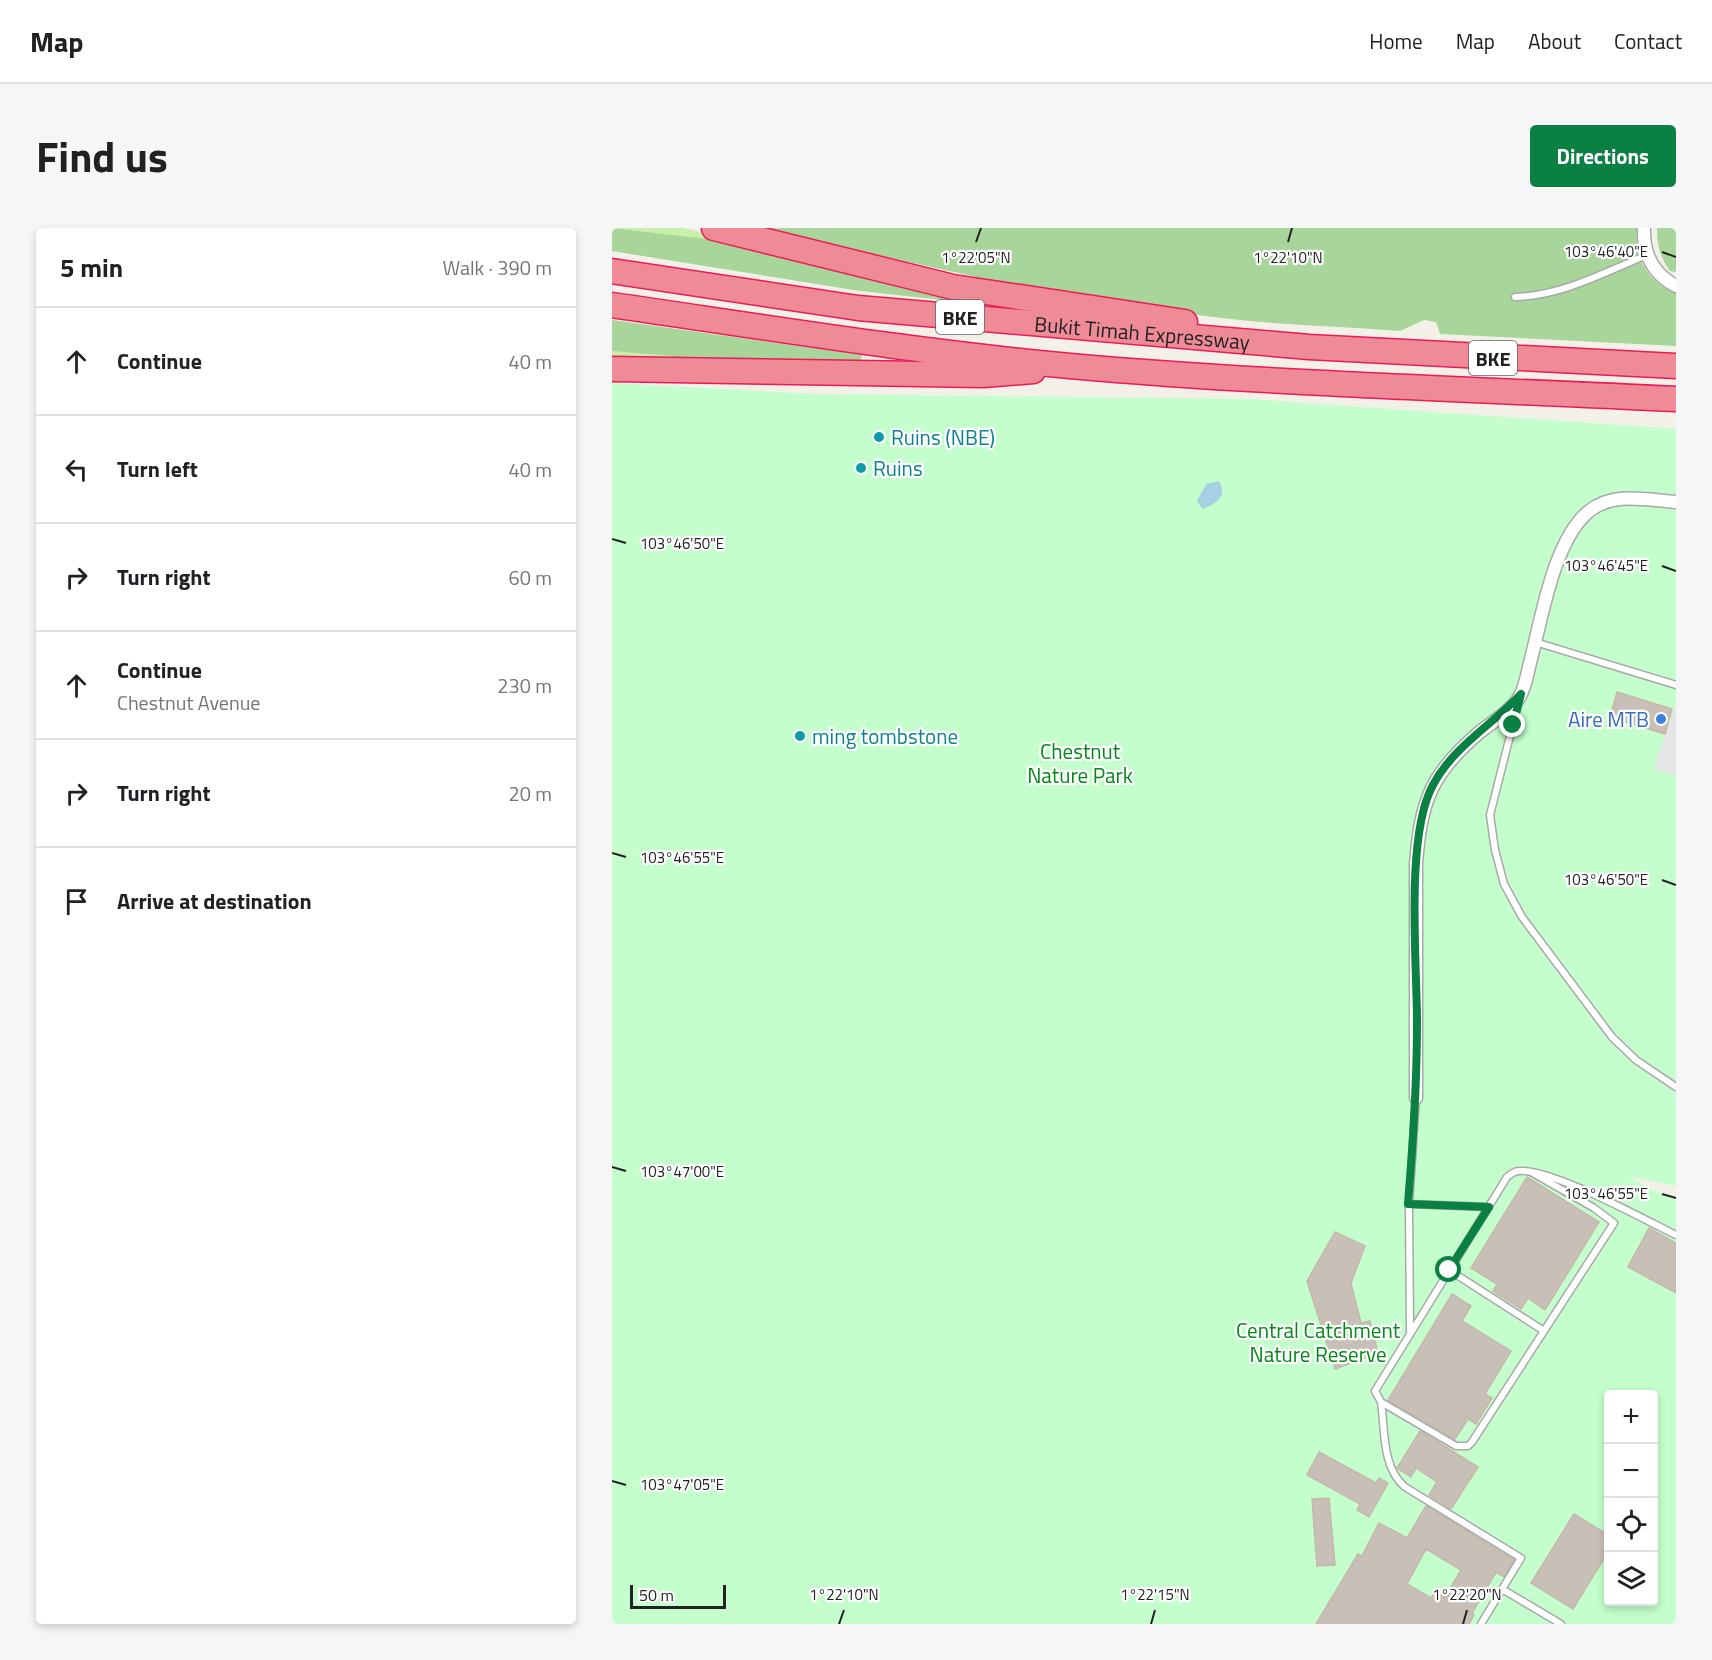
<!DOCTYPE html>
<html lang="en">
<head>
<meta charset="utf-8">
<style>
  body { margin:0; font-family:"Titillium Web",sans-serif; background:#f6f6f6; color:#202124 }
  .controls { position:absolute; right:18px; bottom:18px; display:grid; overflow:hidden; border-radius:6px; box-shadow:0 3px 9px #0003 }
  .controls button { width:54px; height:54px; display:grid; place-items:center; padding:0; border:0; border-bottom:2px solid #e0e0e0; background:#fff; color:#202124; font:30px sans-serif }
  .scale { position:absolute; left:18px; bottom:15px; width:96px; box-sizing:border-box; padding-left:6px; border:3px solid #222; border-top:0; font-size:16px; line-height:21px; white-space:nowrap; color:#222; -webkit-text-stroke:4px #fff; paint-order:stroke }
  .stop { position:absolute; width:18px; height:18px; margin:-14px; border:4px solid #0b8043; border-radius:50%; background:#fff }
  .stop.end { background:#0b8043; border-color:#fff; box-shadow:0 2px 6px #0008 }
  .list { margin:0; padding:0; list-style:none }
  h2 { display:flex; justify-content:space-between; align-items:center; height:78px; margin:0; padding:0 24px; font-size:26px }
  h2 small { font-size:20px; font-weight:400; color:#757577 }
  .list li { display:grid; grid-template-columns:39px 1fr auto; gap:18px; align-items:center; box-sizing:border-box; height:108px; padding:0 24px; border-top:2px solid #e0e0e0 }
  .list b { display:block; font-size:22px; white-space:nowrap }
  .list p { margin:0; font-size:20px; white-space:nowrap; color:#757577 }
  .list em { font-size:20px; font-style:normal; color:#757577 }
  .icon { flex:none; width:33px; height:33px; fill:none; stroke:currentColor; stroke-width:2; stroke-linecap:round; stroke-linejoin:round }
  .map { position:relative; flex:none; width:1064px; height:1396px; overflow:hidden; border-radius:6px }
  header { display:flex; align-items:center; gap:36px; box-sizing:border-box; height:84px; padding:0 30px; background:#fff; border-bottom:2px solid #e0e0e0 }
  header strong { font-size:28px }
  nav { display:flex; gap:33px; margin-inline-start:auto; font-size:21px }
  .intro { display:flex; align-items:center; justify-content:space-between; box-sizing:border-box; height:144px; padding:0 36px }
  h1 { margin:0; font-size:42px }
  .button { padding:15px 27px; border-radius:6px; background:#0b8043; color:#fff; font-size:21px; font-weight:700 }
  main { display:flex; gap:36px; padding:0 36px }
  aside { flex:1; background:#fff; border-radius:6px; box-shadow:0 3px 9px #0003 }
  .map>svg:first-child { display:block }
  .grass { fill:#c8f0ab }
  .forest { fill:#a7d59a }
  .park { fill:#c4fecc; fill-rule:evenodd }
  .parking { fill:#e6e6e6 }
  .water { fill:#a6d1e3 }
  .building { fill:#c8c0b7; stroke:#c6b8a9; stroke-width:1.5; fill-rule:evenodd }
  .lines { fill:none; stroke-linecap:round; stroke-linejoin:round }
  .service-casing { stroke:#a9a9a9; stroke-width:9 }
  .minor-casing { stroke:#a9a9a9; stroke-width:15 }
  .motorway-casing { stroke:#eb1b55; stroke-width:27 }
  .service { stroke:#fff; stroke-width:6 }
  .minor { stroke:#fff; stroke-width:12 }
  .motorway { stroke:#ef8b97; stroke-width:24 }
  .route { stroke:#0b8043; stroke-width:8 }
  .ticks { fill:none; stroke:#222; stroke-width:2 }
  .culture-dot { fill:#0f9aa8; stroke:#fff; stroke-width:2 }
  .shop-dot { fill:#3f7fe0; stroke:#fff; stroke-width:2 }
  .labels { text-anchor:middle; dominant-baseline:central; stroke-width:4.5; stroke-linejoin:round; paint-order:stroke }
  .shield { fill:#fff; stroke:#646464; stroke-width:1.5 }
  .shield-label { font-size:20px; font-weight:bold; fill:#222 }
  .street-label { font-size:21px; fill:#222; stroke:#fff }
  .culture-label { font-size:21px; fill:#0d838f; stroke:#fff; text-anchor:start }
  .shop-label { font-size:21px; fill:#366cbe; stroke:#fff; text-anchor:end }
  .park-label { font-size:21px; fill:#038817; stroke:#fff }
  .ticks-label { font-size:15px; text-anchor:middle; fill:#222; stroke:#fff; stroke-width:4.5; stroke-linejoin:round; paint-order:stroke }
</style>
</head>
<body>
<header>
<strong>Map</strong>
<nav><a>Home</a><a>Map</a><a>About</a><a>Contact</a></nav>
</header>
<div class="intro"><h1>Find us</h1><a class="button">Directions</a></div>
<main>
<aside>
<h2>5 min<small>Walk · 390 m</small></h2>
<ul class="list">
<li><svg class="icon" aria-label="ahead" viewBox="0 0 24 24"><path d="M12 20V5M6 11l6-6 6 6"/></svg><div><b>Continue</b></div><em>40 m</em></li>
<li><svg class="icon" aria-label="left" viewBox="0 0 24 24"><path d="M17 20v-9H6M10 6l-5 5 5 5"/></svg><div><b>Turn left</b></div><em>40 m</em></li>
<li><svg class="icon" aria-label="right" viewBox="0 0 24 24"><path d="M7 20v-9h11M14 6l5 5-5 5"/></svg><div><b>Turn right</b></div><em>60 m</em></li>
<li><svg class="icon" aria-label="ahead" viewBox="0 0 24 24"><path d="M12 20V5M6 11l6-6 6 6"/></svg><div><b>Continue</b><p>Chestnut Avenue</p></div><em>230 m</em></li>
<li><svg class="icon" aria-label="right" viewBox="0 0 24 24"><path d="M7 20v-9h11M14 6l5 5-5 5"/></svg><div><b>Turn right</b></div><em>20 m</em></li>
<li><svg class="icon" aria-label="arrive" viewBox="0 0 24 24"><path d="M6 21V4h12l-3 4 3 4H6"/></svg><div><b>Arrive at destination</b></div></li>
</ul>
</aside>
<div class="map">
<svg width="1064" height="1396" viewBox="0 0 1064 1396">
  <rect width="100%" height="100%" fill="#f3f0e8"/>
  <!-- grass -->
  <path class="grass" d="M0,0h71l66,16 -129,-14z
    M0,123l59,5 5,3 -64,-2z"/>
  <!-- forest -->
  <path class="forest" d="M0,0l137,16 195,48 -1,8 -83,-9 -248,-40z
    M153,0h872c-3,29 10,55 39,65v53l-236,-12 -4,-12 -12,-2 -24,11c-62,-5 -125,-6 -186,-14 -152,-18 -300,-53 -449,-89z
    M1045,0h19v44l-6,-1c-10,-14 -13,-26 -13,-43z
    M0,92l250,35 -2,9 -184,-5 -5,-3 -59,-5z"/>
  <!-- park -->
  <path class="park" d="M0,155l204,11 434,5 426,30v757l-49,-10 49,25v423h-1064zM996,1166h46v208h-46z"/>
  <!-- parking -->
  <path class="parking" d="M1064,474v74l-22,-7z"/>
  <!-- water -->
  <path class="water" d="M607,253c9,15 -2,22 -16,28l-6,-8 9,-17z"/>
  <!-- building -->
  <path class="building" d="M1005,464l55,17 -7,25 -55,-17z
    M915,949l72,45 -54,88 -17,-12 -7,11 -28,-18 4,-7 -26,-16z
    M1037,1000l27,15v50l-48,-26z
    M723,1004l30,14 -14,37 10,40 9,-2 8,32 -43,16 -28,-88z
    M840,1066l19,12 -9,15 49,30 -26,43 7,4 -16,26 -8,-5 -13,20 -67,-39z
    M808,1203l58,36 -27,42 -22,-14 8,-13 -21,-14 -5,9 -14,-9z
    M707,1224l57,31 3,-5 9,5 -19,34 -12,-7 3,-6 -53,-29z
    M717,1270l6,67 -18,1 -5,-67z
    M814,1278l88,54 -10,17 -8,-5 -24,41 2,2 -5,9h-153l42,-70 4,2 17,-33 28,15zM814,1321l35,21 -16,27 -10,-6 -4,7 -24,-14z
    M962,1286l34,21v17l-35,57 -42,-26z"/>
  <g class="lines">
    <!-- service casing -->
    <g class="service-casing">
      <path id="service" d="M903,69c47,-1 90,-25 132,-42
        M923,414l141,43
        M906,476l-28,111 5,35 9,34 18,33 90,120 24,23 40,27
        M919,944l63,36 20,15 -142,219 -4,4h-12l-75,-44 -6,-11 132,-214c4,-3 7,-6 12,-6 32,-3 124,48 157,64
        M797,976l80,3
        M837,1042l95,61
        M798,1103l-1,-127 7,-106
        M769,1174c4,29 1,66 24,85l116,71 -40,66
        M890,1361l59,35"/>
    </g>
    <!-- minor casing -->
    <g class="minor-casing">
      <path id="minor" d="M1032,0c-1,26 9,46 32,58
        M804,870v-234c5,-64 15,-91 65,-133 13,-10 33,-22 40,-37 5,-10 7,-24 10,-35 11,-43 23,-118 57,-147 25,-21 58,-12 88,-10"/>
    </g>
    <!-- motorway casing -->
    <g class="motorway-casing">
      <g id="motorway">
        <path d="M102,0l239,59 232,35"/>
        <path id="s1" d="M0,43l246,37 451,39 367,19"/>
        <path d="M0,77c152,22 305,47 458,61 202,18 404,23 606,33"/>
        <path d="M0,141l371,6 50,-4"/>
      </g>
    </g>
    <!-- service -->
    <use href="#service" class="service"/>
    <!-- minor -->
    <use href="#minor" class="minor"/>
    <!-- motorway -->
    <use href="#motorway" class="motorway"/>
  </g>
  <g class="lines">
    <!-- route -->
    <path class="route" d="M837,1042l40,-63 -81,-3c5,-60 9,-120 9,-181 0,-61 -12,-187 16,-238 20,-38 59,-60 88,-91l-8,31"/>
  </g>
  <!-- ticks -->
  <path class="ticks" d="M364,14l5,-14M676,14l4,-14M1050,24l14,5M0,311l14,4M1050,338l14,5M0,625l14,4M1050,652l14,5M0,939l14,4M1050,966l14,4M0,1253l14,4M227,1396l5,-14M539,1396l4,-14M851,1396l4,-14"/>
  <!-- markers -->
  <g class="culture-dot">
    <circle cx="267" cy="209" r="6"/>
    <circle cx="249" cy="240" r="6"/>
    <circle cx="188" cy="508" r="6"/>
  </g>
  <circle class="shop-dot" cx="1049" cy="491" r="6"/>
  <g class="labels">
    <!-- shield labels -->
    <g class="shield">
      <rect x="324" y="72" width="48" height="34" rx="4.5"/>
      <rect x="857" y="113" width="48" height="34" rx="4.5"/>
    </g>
    <g class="shield-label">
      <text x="348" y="89">BKE</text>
      <text x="881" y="130">BKE</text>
    </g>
    <!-- street labels -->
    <g class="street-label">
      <text stroke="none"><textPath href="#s1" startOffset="534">Bukit Timah Expressway</textPath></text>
    </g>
    <!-- culture labels -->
    <g class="culture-label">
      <text x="279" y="209">Ruins (NBE)</text>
      <text x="261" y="240">Ruins</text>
      <text x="200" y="508">ming tombstone</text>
    </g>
    <!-- shop labels -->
    <g class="shop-label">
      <text x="1037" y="491">Aire MTB</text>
    </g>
    <!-- park labels -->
    <g class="park-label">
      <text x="468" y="523">Chestnut<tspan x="468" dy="24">Nature Park</tspan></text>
      <text x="706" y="1102">Central Catchment<tspan x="706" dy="24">Nature Reserve</tspan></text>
    </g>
  </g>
  <g class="ticks-label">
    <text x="994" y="29">103°46'40"E</text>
    <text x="364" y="35">1°22'05"N</text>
    <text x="676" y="35">1°22'10"N</text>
    <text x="70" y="321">103°46'50"E</text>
    <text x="994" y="343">103°46'45"E</text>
    <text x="70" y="635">103°46'55"E</text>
    <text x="994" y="657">103°46'50"E</text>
    <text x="70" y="949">103°47'00"E</text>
    <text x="994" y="971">103°46'55"E</text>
    <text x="70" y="1262">103°47'05"E</text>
    <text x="232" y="1372">1°22'10"N</text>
    <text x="543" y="1372">1°22'15"N</text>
    <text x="855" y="1372">1°22'20"N</text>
  </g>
</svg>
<div class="controls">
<button>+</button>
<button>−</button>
<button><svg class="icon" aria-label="locate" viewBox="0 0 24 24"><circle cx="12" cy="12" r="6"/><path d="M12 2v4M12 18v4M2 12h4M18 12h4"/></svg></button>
<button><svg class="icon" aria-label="layers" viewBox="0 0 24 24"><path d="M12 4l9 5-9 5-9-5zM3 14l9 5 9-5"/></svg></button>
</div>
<div class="scale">50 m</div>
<div class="stop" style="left:837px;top:1042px"></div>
<div class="stop end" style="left:901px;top:497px"></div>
</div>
</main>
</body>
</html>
